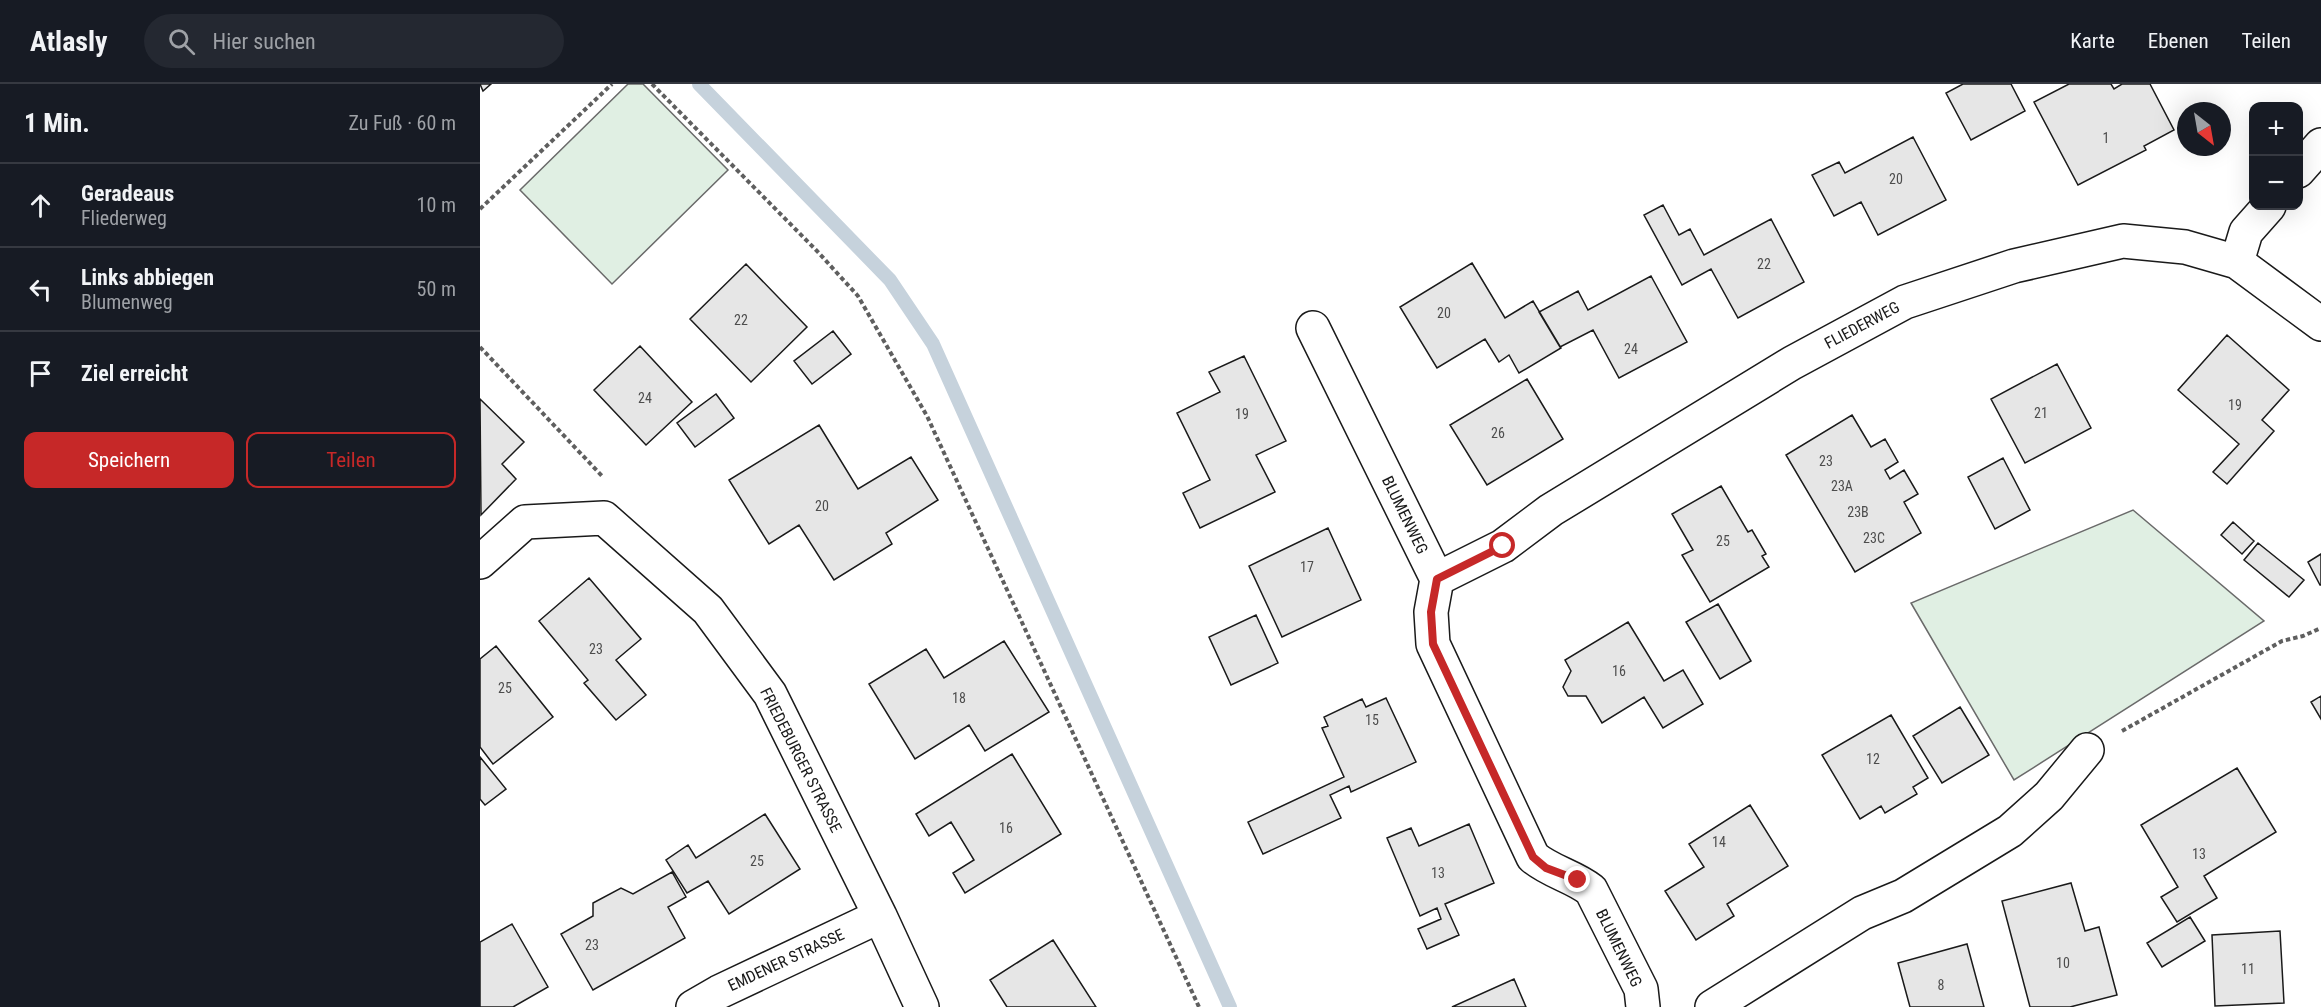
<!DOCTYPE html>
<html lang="de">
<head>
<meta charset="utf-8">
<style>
  body { margin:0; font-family:"Roboto Condensed",sans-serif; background:#242831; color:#f1f3f6 }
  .controls { position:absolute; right:18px; top:18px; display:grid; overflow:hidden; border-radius:12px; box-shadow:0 6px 24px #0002 }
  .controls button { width:54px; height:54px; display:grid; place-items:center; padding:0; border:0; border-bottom:2px solid #363941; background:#171b24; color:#f1f3f6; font:30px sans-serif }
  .compass { position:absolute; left:1697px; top:18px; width:54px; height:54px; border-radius:50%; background:#171b24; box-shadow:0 6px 24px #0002; rotate:149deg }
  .stop { position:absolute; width:18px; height:18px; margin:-14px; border:4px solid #c62828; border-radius:50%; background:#fff }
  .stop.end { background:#c62828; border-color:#fff; box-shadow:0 2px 6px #0008 }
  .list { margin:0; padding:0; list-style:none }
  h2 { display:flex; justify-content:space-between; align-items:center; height:78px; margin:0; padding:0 24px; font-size:26px }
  h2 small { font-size:20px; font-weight:400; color:#9ea1a6 }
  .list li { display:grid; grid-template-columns:39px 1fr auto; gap:18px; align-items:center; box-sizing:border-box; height:84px; padding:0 24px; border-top:2px solid #363941 }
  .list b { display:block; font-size:22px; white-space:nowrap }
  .list p { margin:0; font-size:20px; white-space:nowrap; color:#9ea1a6 }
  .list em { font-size:20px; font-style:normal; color:#9ea1a6 }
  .actions { display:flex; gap:12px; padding:18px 24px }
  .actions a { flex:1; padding:14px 0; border:2px solid #c62828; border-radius:12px; text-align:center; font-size:21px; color:#c62828 }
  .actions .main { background:#c62828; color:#fff }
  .icon { flex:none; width:33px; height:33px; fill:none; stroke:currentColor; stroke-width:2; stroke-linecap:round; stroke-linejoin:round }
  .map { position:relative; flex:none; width:1841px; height:923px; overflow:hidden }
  header { display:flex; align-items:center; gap:36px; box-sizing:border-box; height:84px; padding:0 30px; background:#171b24; border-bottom:2px solid #363941 }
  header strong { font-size:28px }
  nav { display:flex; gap:33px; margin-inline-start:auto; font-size:21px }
  .search { width:420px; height:54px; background:#242831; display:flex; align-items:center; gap:15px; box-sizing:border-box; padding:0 21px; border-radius:33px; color:#9ea1a6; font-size:22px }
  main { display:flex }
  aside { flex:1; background:#171b24 }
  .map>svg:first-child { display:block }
  .green { fill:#e0efe3; stroke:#6a6a6a; stroke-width:1.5 }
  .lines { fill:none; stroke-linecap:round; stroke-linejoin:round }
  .stream { stroke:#c6d2dc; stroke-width:14 }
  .building { fill:#e6e6e6; stroke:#1a1a1a; stroke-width:1.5 }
  .street-casing { stroke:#1a1a1a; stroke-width:36 }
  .path { stroke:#5f5f5f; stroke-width:4; stroke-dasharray:4.5 3; stroke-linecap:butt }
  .street { stroke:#fff; stroke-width:33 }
  .route { stroke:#c62828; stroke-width:8 }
  .labels { text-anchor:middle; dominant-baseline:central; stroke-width:4.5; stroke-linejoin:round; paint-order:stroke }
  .number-label { font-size:14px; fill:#4d4d4d }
  .street-label { font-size:16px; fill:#1a1a1a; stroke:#fff }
</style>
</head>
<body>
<header>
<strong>Atlasly</strong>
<div class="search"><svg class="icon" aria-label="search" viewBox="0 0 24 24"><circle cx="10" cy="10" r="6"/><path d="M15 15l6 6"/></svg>Hier suchen</div>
<nav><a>Karte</a><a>Ebenen</a><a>Teilen</a></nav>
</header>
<main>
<aside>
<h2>1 Min.<small>Zu Fuß · 60 m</small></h2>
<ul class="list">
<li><svg class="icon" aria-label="ahead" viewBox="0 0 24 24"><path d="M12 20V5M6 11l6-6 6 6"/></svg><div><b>Geradeaus</b><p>Fliederweg</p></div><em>10 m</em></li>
<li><svg class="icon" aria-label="left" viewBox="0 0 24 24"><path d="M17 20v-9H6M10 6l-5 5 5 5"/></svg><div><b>Links abbiegen</b><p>Blumenweg</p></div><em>50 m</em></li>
<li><svg class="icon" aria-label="arrive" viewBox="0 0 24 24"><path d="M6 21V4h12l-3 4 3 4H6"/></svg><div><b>Ziel erreicht</b></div></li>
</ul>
<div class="actions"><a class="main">Speichern</a><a>Teilen</a></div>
</aside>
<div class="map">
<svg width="1841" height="923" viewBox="0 0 1841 923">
  <rect width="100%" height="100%" fill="#fff"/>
  <!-- green -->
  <path class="green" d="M148,0h15l85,86 -116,114 -92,-94z
    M1653,426l131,111 -250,159 -103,-177z"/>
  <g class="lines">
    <!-- stream -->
    <path class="stream" d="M219,0l191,196 43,64 297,663"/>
  </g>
  <!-- building -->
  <path class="building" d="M0,0h11l-8,7z
    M1483,0h48l14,27 -54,29 -25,-47z
    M1589,0h42l3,5 8,-5h28l24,46 -30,16 2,4 -68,35 -44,-83z
    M1433,53l33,63 -68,35 -17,-33 -27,14 -22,-41 27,-13 6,11z
    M1183,121l16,30 11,-6 14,26 67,-36 33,63 -66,36 -27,-49 -29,16 -38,-70z
    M992,179l33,55 28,-17 28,47 -42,25 -10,-18 -10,7 -14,-23 -48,29 -37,-61z
    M266,180l61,63 -56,55 -61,-63z
    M1171,192l36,66 -68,36 -26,-48 -33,17 -21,-35 39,-21 10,19z
    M353,247l18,23 -39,30 -18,-23z
    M1747,251l62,55 -27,30 12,11 -47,53 -14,-12 26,-28 -61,-54z
    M160,262l52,56 -46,43 -52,-55z
    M764,272l42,85 -30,14 19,37 -75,36 -17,-35 27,-13 -33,-67 43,-21 -11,-20z
    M1577,280l34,64 -66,35 -34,-64z
    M1047,295l36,60 -76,46 -37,-60z
    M236,310l18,24 -39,29 -18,-24z
    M0,315l44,43 -22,22 14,15 -35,36z
    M1372,331l19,32 14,-8 13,23 -13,8 5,9 14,-9 14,24 -14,8 17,31 -66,39 -69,-117z
    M339,341l39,64 53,-32 27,43 -52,33 6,11 -58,36 -35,-55 -30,19 -40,-64z
    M1523,374l27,52 -35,19 -27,-52z
    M1241,402l27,46 4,-2 14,24 -4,2 7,11 -59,35 -28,-47 11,-5 -21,-36z
    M1753,438l21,19 -12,13 -21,-19z
    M848,444l33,72 -79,37 -33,-71z
    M1778,459l46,37 -15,17 -45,-37z
    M1841,470v31h-1l-12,-23z
    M109,494l52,61 -25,21 30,35 -30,25 -32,-37 4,-3 -49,-59z
    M1238,520l33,57 -31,18 -34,-57z
    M776,531l22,48 -47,22 -22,-48z
    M1148,538l36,59 19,-11 20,34 -40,24 -19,-31 -42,26 -16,-27h-18l-5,-9 8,-16 -6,-11z
    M524,557l45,71 -64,39 -16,-26 -54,34 -46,-75 57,-35 18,29z
    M16,562l57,71 -60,47 -13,-17v-88z
    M1841,612v23l-10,-17z
    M906,614l30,64 -65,30 -2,-6 -19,9 11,23 -78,36 -15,-32 96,-45 -22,-49 6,-2 -4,-9 38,-18 4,8z
    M1480,623l29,48 -47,28 -29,-47z
    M1411,631l37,63 -15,9 4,7 -32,19 -4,-7 -21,13 -38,-64z
    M532,670l49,80 -96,59 -12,-20 21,-13 -23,-38 -22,14 -13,-22z
    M0,673l26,32 -21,16 -5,-6z
    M1757,684l39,64 -72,44 13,22 -40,24 -16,-25 17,-10 -37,-62z
    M1270,721l38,61 -61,38 7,12 -38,24 -31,-49 39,-24 -15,-23z
    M285,730l35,55 -71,45 -21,-33 -21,12 -21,-33 22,-15 8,13z
    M989,740l25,59 -49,21 14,31 -32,14 -9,-20 23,-10 -4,-11 -17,8 -33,-78 24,-10 8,18z
    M192,788l14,25 -18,10 17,31 -92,52 -32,-56 32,-18v-13l28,-15 12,6z
    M1591,799l14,48 14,-4 18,68 -47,12h-40l-28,-106z
    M1710,833l15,24 -43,26 -15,-24z
    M32,840l36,63 -35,20h-33v-65z
    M1800,847l4,72 -69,3 -3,-71z
    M573,856l43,67h-89l-17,-27z
    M1487,860l17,63h-74l-12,-44z
    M1034,895l12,28h-74z"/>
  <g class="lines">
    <!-- street casing -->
    <g class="street-casing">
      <path id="street" d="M1818,87l23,-26
        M1757,178l9,-30 23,-26
        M833,244l124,251 -6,33 2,32 100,213c18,15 40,19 58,33l50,99 2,18
        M0,478l45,-40 79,-4 104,92 62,84 110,222 42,91
        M957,495l66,-33 48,-36 241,-147 113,-61 109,-36 109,-25 62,6 52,15 84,62
        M213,923l26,-15 161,-76
        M1232,923l150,-94 41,-17 107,-65 39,-35 38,-46"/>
    </g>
    <!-- path -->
    <path class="path" d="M172,0l165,167 41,45 69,120 272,591
      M0,125l132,-125
      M0,263l123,130
      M1642,647l160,-90 21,-5 18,-8"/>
    <!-- street -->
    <use href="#street" class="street"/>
  </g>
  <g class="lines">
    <!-- route -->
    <path class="route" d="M1023,462l-66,33 -6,33 2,32 100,213 13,11 32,12"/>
  </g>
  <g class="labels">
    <!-- number labels -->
    <g class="number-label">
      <text x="1626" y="54">1</text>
      <text x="1416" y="95">20</text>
      <text x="1284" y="180">22</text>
      <text x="964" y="229">20</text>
      <text x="261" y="236">22</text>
      <text x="1151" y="265">24</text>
      <text x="165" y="314">24</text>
      <text x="1755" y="321">19</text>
      <text x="1561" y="329">21</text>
      <text x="762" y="330">19</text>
      <text x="1018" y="349">26</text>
      <text x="1346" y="377">23</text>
      <text x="1362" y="402">23A</text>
      <text x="342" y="422">20</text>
      <text x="1378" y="428">23B</text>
      <text x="1394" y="454">23C</text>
      <text x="1243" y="457">25</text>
      <text x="827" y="483">17</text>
      <text x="116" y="565">23</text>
      <text x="1139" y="587">16</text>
      <text x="25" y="604">25</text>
      <text x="479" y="614">18</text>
      <text x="892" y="636">15</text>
      <text x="1393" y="675">12</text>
      <text x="526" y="744">16</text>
      <text x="1239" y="758">14</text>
      <text x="1719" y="770">13</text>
      <text x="277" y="777">25</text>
      <text x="958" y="789">13</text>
      <text x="112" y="861">23</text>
      <text x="1583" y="879">10</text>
      <text x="1768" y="885">11</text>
      <text x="1461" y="901">8</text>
    </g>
    <!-- street labels -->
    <g class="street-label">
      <text transform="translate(1382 241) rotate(-28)">FLIEDERWEG</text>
      <text transform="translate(925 431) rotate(64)">BLUMENWEG</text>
      <text transform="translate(321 676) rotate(63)">FRIEDEBURGER STRASSE</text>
      <text transform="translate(1139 864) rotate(64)">BLUMENWEG</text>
      <text transform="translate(306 876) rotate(-25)">EMDENER STRASSE</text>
    </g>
  </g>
</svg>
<div class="controls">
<button>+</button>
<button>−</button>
</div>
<svg class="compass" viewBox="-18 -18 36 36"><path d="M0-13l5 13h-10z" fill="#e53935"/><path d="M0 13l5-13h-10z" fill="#9ea1a6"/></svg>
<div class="stop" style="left:1023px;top:462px"></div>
<div class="stop end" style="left:1098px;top:796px"></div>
</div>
</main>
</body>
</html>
